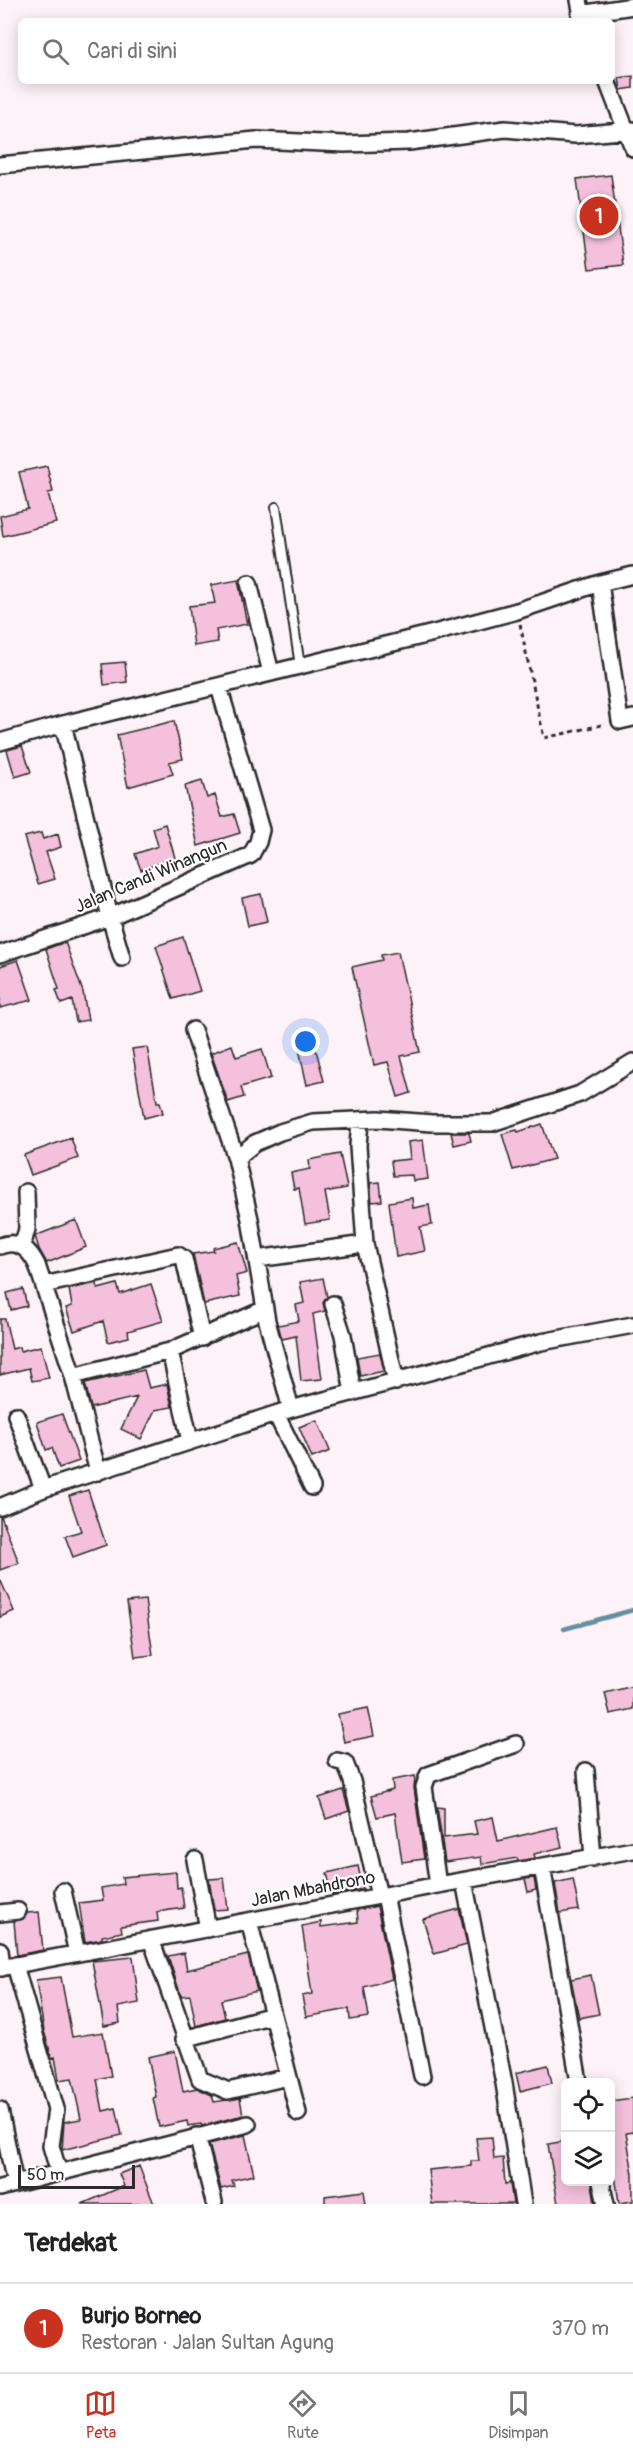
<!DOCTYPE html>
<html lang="id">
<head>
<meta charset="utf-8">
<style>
  body { margin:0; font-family:Pangolin,sans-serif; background:#f2f2f2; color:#202124 }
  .controls { position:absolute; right:18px; bottom:18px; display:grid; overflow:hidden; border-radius:9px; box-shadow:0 3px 15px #0003 }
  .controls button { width:54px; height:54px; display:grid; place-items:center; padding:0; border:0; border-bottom:2px solid #e0e0e0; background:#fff; color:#202124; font:30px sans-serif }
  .scale { position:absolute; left:18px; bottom:15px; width:117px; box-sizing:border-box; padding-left:6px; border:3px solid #2b2b2b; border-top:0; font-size:16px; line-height:21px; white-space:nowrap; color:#2b2b2b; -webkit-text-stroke:4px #fff; paint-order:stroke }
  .you { position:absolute; left:306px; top:1042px; width:21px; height:21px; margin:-15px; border:4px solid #fff; border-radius:50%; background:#1a73e8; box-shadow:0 0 0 9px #1a73e833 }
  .badge { display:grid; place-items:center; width:39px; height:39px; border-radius:50%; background:#c8321e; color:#fff; font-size:20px; font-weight:700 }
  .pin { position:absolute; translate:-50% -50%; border:3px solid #fff; box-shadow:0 2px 6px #0006 }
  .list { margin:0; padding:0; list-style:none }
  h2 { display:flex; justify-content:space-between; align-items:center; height:78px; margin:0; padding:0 24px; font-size:26px }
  h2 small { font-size:20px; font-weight:400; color:#757577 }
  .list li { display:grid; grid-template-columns:39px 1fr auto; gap:18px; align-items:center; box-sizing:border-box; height:90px; padding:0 24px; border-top:2px solid #e0e0e0 }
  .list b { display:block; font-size:22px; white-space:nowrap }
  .list p { margin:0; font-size:20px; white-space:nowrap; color:#757577 }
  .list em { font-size:20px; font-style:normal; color:#757577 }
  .icon { flex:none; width:33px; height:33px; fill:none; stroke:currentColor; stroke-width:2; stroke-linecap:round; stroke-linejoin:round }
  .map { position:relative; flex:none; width:633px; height:2204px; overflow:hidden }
  .search { position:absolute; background:#fff; box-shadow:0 3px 15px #0003; left:18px; right:18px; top:18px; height:66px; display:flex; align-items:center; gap:15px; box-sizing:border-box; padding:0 21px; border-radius:9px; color:#757577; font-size:22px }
  .sheet { height:168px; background:#fff }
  nav { display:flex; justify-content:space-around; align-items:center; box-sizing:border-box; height:84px; border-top:2px solid #e0e0e0; background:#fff; font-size:16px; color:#757577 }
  nav a { display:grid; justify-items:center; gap:3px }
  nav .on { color:#c8321e }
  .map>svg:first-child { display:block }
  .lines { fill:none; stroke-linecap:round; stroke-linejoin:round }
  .stream { stroke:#648f9e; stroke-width:4.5 }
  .building { fill:#f5c0dc; stroke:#2b2b2b; stroke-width:1.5 }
  .service-casing { stroke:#2b2b2b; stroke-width:12 }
  .minor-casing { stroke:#2b2b2b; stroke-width:20 }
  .path { stroke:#2b2b2b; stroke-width:3; stroke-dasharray:4.5 4.5; stroke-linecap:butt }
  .service { stroke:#fff; stroke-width:8 }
  .minor { stroke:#fff; stroke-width:15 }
  .labels { text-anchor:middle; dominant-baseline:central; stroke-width:4.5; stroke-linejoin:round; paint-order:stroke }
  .street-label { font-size:18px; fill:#2b2b2b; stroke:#fff }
</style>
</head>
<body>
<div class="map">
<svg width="633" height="2204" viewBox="0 0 633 2204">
  <rect width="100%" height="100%" fill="#fdf2f8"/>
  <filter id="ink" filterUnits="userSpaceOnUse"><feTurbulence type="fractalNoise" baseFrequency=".0167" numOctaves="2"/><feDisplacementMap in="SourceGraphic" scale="12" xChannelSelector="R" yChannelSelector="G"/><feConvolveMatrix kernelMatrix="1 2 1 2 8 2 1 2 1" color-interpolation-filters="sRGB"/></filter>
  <g filter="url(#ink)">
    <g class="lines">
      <!-- stream -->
      <path class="stream" d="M564,1629l69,-19"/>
    </g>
    <!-- building -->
    <path class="building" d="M633,76v12l-12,2 -2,-12z
      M611,175l12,90 -34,4 -12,-90z
      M47,466l6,26 -5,1 8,30 -53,13 -3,-20 28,-7 -9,-37z
      M238,580l9,44 -31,6 2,12 -24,4 -5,-40 26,-3 -4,-18z
      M125,662l2,20 -23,3 -2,-21z
      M174,721l9,38 -14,3 4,12 -45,13 -11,-52z
      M22,746l9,26 -16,5 -8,-27z
      M202,781l5,17 8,-3 7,22 12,-3 6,19 -42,13 -13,-60z
      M165,824l11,37 -12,4 -1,-3 -22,8 -6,-16 23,-8 -5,-18z
      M41,833l2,6 15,-5 3,13 -15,5 9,27 -17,5 -14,-47z
      M261,894l6,28 -19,4 -6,-28z
      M183,937l17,54 -27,8 -17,-53z
      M65,942l18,50 5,28 -12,2 -4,-22 -11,4 -5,-14 3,-1 -13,-40z
      M398,952l22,100 -19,4 10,37 -13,4 -10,-35 -14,3 -22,-98 30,-7 -1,-5z
      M18,960l14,40 -32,8v-42z
      M232,1045l4,12 26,-8 9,29 -30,9 3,10 -16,5 -17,-49z
      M315,1046l9,35 -17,4 -8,-36z
      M147,1047l10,55h3l3,11 -19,5 -12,-69z
      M542,1124l12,35 -41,11 -11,-36 15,-4 1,2z
      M451,1133h18l2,8 -17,4z
      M71,1138l7,20 -47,17 -7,-20z
      M423,1140l5,39 -15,2 -1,-6 -19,1 -2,-15 19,-2 -2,-17z
      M340,1154l7,34 -22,4 5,28 -25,4 -6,-36 -5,1 -3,-16 19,-4 -1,-9z
      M380,1182l2,19 -10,1 -2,-19z
      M412,1198l1,10 16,-3 3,20 -12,2 5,24 -29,6 -7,-55z
      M76,1220l10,27 -39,16 -8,-14 -4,-13z
      M238,1242l9,31 -11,3 4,20 -36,8 -11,-50 21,-3 -1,-3z
      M323,1278l4,19 -4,6 2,8 -12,3 9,65 -21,2 -5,-45 -14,3 -4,-14 21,-4 -3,-16 8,-2 -4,-21z
      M97,1283l1,6 19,-5 3,10 31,-10 12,37 -35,10 1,6 -21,5 -5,-21 -29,10 -8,-23 6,-2 -3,-17z
      M23,1289l4,17 -16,4 -4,-17z
      M0,1319h5l7,30 7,-2 1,4 21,-5 8,32 -17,3 -3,-13 -29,7z
      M380,1353l4,18 -24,5 -3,-19z
      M144,1370l5,18 18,-4 5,23 -17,3 -14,29 -20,-10 16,-32 -46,11 -6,-25z
      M62,1414l17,47 -20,7 -7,-20 -6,2 -9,-28z
      M317,1420l13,31 -18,7 -13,-31z
      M88,1490l18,55 -33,12 -8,-21 16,-5 -12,-35z
      M1,1516l18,47 -19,7v-53z
      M0,1579l14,32 -14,6z
      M145,1600l8,55 -18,2 -8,-55z
      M633,1686v23l-23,5 -5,-21z
      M368,1708l6,28 -30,6 -6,-28z
      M415,1776l-1,12 10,71 -22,3 -7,-49 -18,4 -6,-21 22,-6 -1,-10z
      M343,1790l6,21 -23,8 -7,-21z
      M437,1807l7,1v30l33,-4 -3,-13 19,-4 5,24 59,-14 5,20 -28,7 1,4 -17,3 -1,-3 -35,6 -1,-7 -36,5z
      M358,1866l5,23 -31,6 -5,-22z
      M176,1872l1,16 4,-1 3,21 -27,4 1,9 -37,5 1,6 -20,4v3l-17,3 -6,-39 24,-3 -2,-12 22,-4 -1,-7z
      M224,1878l4,31 -14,1 -5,-31z
      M534,1878l2,12 -8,2 -3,-13z
      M573,1879l6,31 -19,3 -5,-30z
      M377,1906l15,73 -28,8 5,30 -19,3 -1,-11 -43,8 -4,-21 10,-2 -10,-68 19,-4v5l37,-5 -1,-12z
      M459,1909l8,36 -33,9 -11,-35z
      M39,1912l4,38 -26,5 -3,-34 9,-2 4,-6z
      M184,1953l3,17 61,-15 9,36 -36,9 4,18 -29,8 -6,-31 -9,1 -13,-40z
      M133,1957l6,46 -21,4 2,16 -16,3 -12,-65z
      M591,1975l8,39 -20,4 -8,-39z
      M61,1977l11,60 31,-5 8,44 -14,3 6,32 13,-3 6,27 -60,15 2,-28 17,-3 -9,-41 -13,2 -4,-23 -3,1 -8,-27 -8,-51z
      M175,2051l8,40 14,-3 15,7 2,7 26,-4 3,17 -41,11 -1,-2 -13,2 -1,-5 -28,6 -6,-29 3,-1 -8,-40z
      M548,2065l4,18 -32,8 -4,-18z
      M633,2098v34l-7,1 7,41v27l-14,2 -9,-63v-39z
      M245,2135l9,40 -22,5 2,6 -13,3 -12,-45z
      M492,2137l2,22 9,-1 2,26 5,-1 3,21h-81l-4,-34 43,-4v-5h8l-3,-23z
      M566,2141v40h26l3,23h-37l-10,-60z
      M139,2166l15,38h-72l42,-18 -5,-12z
      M364,2191l2,13h-41v-8z"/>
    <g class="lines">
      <!-- service casing -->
      <g class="service-casing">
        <path id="service" d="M276,507l24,159"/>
      </g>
      <!-- minor casing -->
      <g class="minor-casing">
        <path id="minor" d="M579,0l4,21
          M580,14l53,-8
          M607,81l26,67
          M0,165l256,-25 88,4 65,-2 96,-13 70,6 58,-5
          M249,583l22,90
          M600,583l20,138 13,-3
          M63,724l47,193 12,41
          M0,742l63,-18 371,-91 83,-22 83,-28 33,-8
          M0,954l110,-37 141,-62 7,-13 3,-12 -42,-143
          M193,1030l43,128 14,61 17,102 24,88
          M236,1158l19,-15 25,-11 33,-10 65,-3 54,4h60l88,-29 53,-32
          M365,1244l31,138
          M0,1246c18,-7 29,3 37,19l36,111 25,96
          M22,1247l5,-18 -1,-37
          M257,1259l108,-15 -7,-98 2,-25
          M44,1285l134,-30 6,4 18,79
          M333,1304l10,31 10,58
          M170,1351l20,90
          M73,1376l97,-25 95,-42
          M276,1414l36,73
          M16,1415l27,74
          M0,1507l43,-18 248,-80 250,-67 92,-17
          M337,1761l8,2 7,18 27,115
          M586,1771l7,87
          M195,1860l13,69
          M542,1866l37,216
          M464,1881l40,202 19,121
          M438,1885l-14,-98 4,-12 88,-31
          M63,1891l14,62
          M385,1895l37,181
          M0,1913l18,-2
          M249,1921l49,192
          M151,1939l49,140 28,12 60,-14
          M0,1950l2,18
          M15,1965l41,144 -5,37 8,27
          M0,1968l438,-83 195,-35
          M184,2039l89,-24
          M0,2110l15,74
          M197,2136l17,66
          M601,2182l5,22
          M0,2188l248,-64"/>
      </g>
      <!-- path -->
      <path class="path" d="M520,624l24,114 62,-14"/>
      <!-- service -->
      <use href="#service" class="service"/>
      <!-- minor -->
      <use href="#minor" class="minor"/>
    </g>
  </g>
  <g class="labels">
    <!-- street labels -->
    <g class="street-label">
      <text transform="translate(151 876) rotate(-23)">Jalan Candi Winangun</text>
      <text transform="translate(313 1889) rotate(-11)">Jalan Mbahdrono</text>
    </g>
  </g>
</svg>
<div class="controls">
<button><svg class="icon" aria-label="locate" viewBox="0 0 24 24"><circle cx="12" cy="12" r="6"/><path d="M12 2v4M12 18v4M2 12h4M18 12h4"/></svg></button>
<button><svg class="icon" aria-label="layers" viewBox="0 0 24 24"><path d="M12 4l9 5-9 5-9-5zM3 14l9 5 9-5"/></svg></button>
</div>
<div class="scale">50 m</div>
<div class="you"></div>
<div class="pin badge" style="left:599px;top:216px">1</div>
<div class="search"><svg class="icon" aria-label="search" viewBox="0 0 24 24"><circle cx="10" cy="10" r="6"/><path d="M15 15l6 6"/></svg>Cari di sini</div>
</div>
<section class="sheet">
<h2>Terdekat<small></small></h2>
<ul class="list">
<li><span class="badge">1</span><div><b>Burjo Borneo</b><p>Restoran · Jalan Sultan Agung</p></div><em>370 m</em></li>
</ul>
</section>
<nav>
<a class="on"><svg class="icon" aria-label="map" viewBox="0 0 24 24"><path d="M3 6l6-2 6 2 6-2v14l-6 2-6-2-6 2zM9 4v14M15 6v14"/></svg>Peta</a>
<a><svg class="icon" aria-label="directions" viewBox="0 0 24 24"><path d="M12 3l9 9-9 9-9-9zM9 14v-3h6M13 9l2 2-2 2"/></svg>Rute</a>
<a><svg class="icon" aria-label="saved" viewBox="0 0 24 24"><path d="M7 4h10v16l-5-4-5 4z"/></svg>Disimpan</a>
</nav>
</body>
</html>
